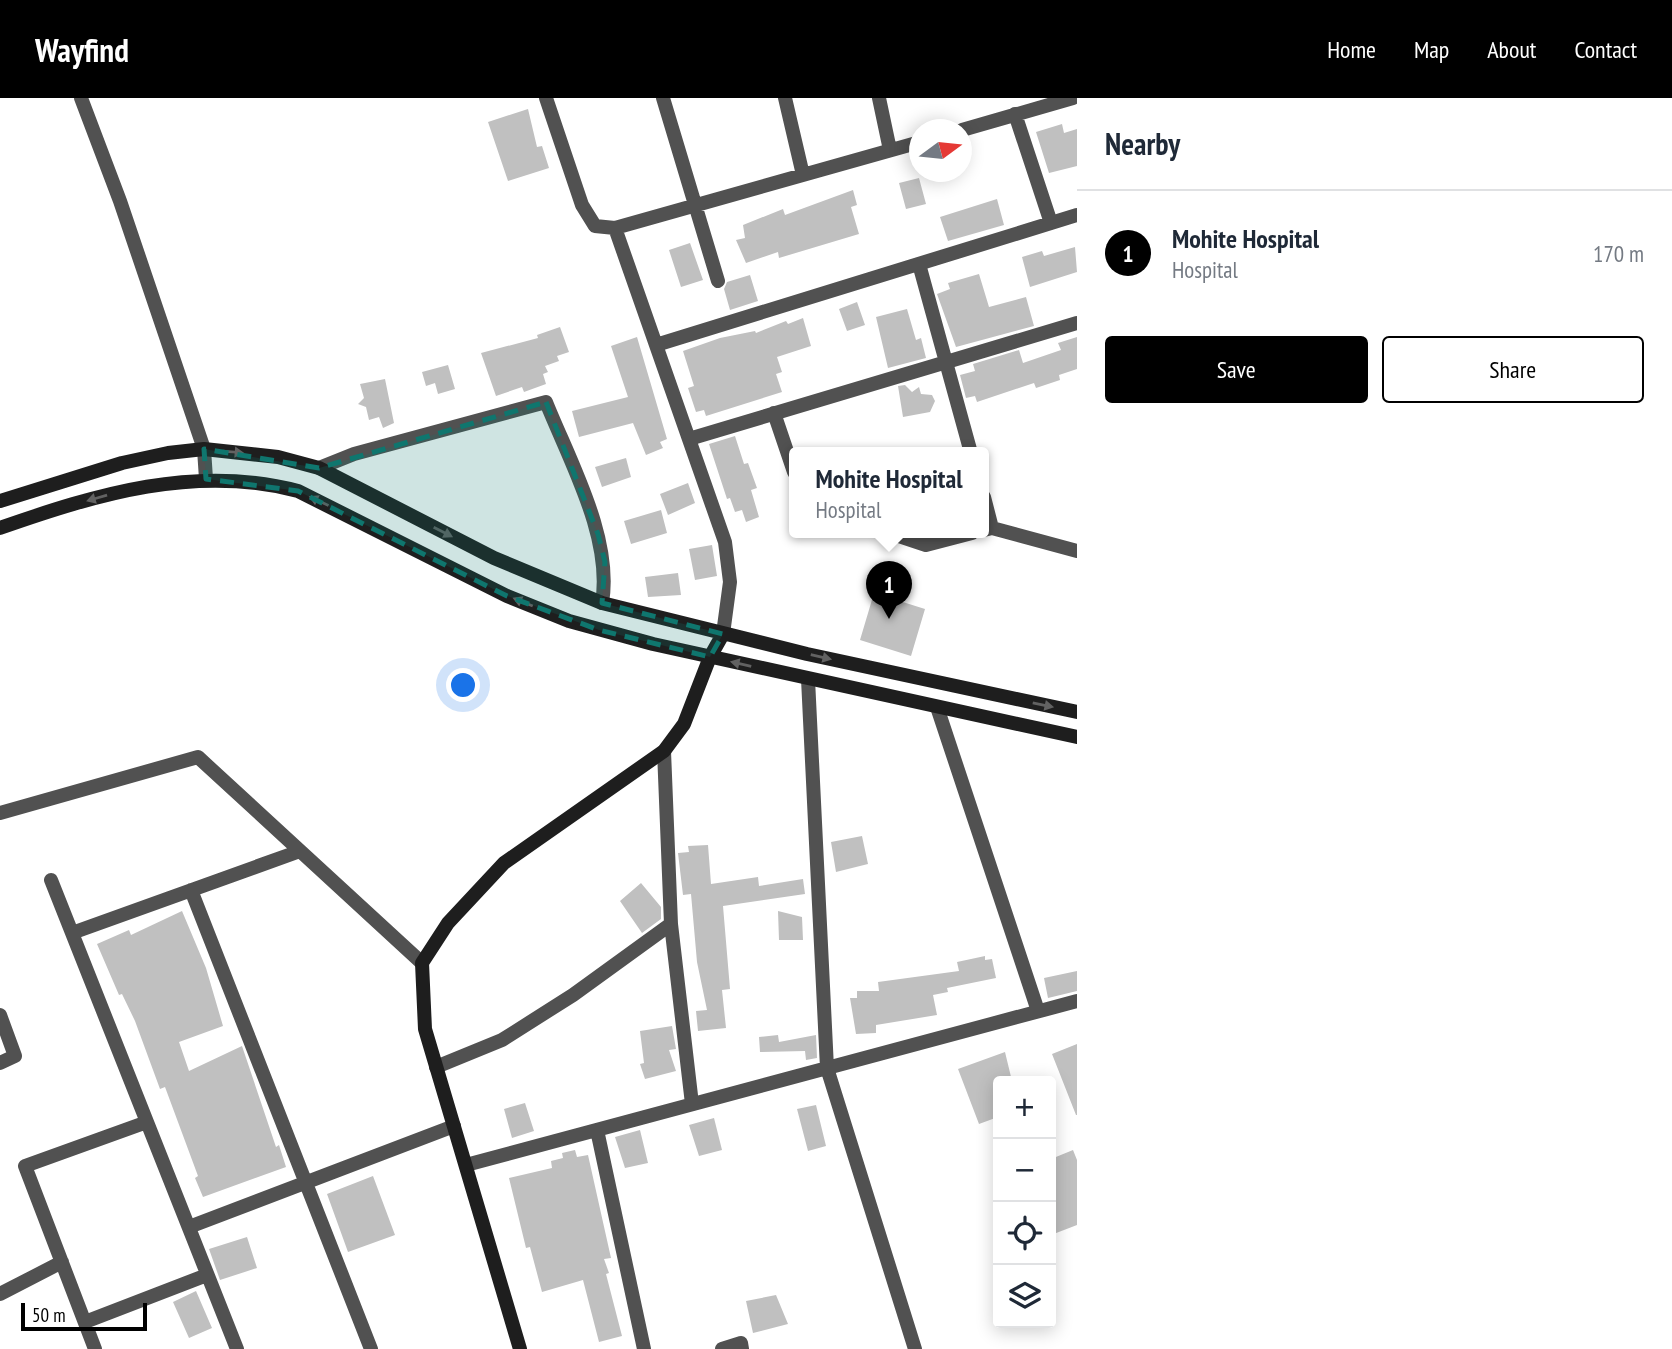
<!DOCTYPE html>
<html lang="en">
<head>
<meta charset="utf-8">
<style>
  body { margin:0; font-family:"PT Sans Narrow",sans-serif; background:#f6f6f7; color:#1f2937 }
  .controls { position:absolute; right:21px; bottom:21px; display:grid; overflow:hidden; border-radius:7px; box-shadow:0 4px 18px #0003 }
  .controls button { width:63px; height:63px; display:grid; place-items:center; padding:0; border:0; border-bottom:2px solid #e0e1e3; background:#fff; color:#1f2937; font:35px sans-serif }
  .compass { position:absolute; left:909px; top:21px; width:63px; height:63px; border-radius:50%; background:#fff; box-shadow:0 4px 18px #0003; rotate:75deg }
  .scale { position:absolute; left:21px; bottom:18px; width:126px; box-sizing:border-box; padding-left:7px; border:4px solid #000; border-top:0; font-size:19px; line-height:24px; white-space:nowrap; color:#000; -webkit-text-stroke:5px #fff; paint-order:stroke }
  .you { position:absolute; left:464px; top:588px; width:24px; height:24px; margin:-18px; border:5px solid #fff; border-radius:50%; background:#1a73e8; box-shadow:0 0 0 10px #1a73e833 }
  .badge { display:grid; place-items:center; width:46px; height:46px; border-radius:50%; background:#000; color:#fff; font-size:23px; font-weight:700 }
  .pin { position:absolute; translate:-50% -58px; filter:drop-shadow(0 2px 4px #0008) }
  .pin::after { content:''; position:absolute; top:37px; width:24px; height:21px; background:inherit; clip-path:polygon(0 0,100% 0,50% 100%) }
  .popup { position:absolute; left:789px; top:349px; width:200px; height:91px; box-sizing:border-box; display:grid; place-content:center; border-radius:7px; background:#fff; filter:drop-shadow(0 2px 5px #0005); font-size:23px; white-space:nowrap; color:#747a83 }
  .popup b { font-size:26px; color:#1f2937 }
  .popup::after { content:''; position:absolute; left:50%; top:100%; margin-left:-14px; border:14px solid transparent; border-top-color:#fff }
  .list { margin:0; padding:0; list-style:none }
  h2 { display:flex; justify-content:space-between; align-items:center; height:91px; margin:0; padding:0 28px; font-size:30px }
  h2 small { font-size:23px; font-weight:400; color:#747a83 }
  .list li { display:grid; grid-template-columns:46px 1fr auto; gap:21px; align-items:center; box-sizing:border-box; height:126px; padding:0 28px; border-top:2px solid #e0e1e3 }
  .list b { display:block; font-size:26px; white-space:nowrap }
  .list p { margin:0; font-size:23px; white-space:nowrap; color:#747a83 }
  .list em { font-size:23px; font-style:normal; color:#747a83 }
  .actions { display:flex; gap:14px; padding:21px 28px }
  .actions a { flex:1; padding:16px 0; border:2px solid #000; border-radius:7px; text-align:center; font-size:24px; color:#000 }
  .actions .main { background:#000; color:#fff }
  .icon { flex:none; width:38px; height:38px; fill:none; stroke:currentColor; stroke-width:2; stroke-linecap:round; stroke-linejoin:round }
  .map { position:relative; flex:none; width:1077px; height:1251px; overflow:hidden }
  header { display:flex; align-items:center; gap:42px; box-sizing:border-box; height:98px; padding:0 35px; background:#000; color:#fff }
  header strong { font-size:33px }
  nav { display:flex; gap:38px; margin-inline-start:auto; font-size:24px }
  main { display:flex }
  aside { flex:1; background:#fff }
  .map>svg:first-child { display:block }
  .building { fill:#c0c0c0 }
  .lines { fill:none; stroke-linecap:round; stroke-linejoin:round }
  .street { stroke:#515151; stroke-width:14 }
  .secondary { stroke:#1e1e1e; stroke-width:14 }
  .oneway { fill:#626262 }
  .marked { fill:#0f766e; fill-opacity:0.2; stroke:#0f766e; stroke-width:5; stroke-dasharray:14 9; stroke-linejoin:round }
</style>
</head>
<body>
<header>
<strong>Wayfind</strong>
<nav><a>Home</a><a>Map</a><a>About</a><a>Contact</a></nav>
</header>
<main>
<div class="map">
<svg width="1077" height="1251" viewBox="0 0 1077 1251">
  <rect width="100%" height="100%" fill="#fff"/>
  <!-- building -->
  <path class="building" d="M528,11l9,38 5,-1 7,22 -41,13 -20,-59z
    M1062,26l2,9 13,-4v37l-28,7 -13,-41z
    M919,80l7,26 -20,5 -7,-26z
    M853,92l4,15 -6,2 8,27 -80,24 -1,-6 -32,11 -10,-23 9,-2 -2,-13 40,-16 2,6z
    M997,101l7,26 -56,16 -8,-24z
    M690,145l13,37 -22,7 -12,-37z
    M1075,149l2,25 -47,15 -8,-30 20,-6 2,5z
    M979,176l10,33 37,-10 8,29 -78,21 -19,-53 13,-5 -2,-6z
    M750,177l8,26 -28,9 -6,-21 3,-7z
    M857,204l8,23 -18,6 -8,-22z
    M907,211l9,31 5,-2 5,20 -38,10 -12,-51z
    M803,220l8,28 -34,11 5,15 -6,2 6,18 -76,24 -2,-6 -8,2 -8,-24 6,-2 -11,-35 37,-13 35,-7 1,2 30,-12 2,3z
    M560,229l9,25 -12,4 2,5 -14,5 3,6 -5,2 3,10 -22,8 -2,-5 -26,9 -15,-43 57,-15 -1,-3z
    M637,239l30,102 -7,3 3,6 -17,7 -13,-32 -54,14 -7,-26 56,-14 -17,-51z
    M1077,239v32l-18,6 1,5 -24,8 -2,-5 -57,19 -2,-6 -9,2 -6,-23 15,-4 -2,-7 46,-14 4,13 38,-13 -3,-7z
    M448,267l7,24 -17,5 -3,-11 -9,3 -4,-14z
    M385,281l9,44 -11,5 -4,-11 -10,3 -3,-13 -8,-3 6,-6 -4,-14z
    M905,287l7,7 7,-5 2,7 11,1 3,6 -5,11 -27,5 -5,-31z
    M735,338l9,28 4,-1 9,25 -6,2 8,27 -13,5 -4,-12 -7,2 -5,-14 -3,1 -18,-55z
    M626,360l5,19 -29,10 -7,-20z
    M688,385l7,20 -27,12 -8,-21z
    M661,412l6,23 -36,11 -7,-23z
    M712,447l5,31 -22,4 -6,-31z
    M678,475l3,22 -33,2 -3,-20z
    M874,495l51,16 -14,47 -51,-16z
    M862,738l6,28 -32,8 -5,-30z
    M708,747l3,39 47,-7 1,9 44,-7 2,15 -82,12 7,83 -8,1 4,38 -28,3 -2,-20 11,-1 -10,-48 -6,-68 -8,1 -5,-42 11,-1 -1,-6z
    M641,785l20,24v12l-19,14 -22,-32z
    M182,813l24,57 17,58 -44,16 10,29 53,-25 34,101 3,-2 7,22 -83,30 -8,-19 3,-2 -33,-89 -5,2 -25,-68 -13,-27 -3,1 -22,-51 32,-14 2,5z
    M778,813l24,6 1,23h-24z
    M985,858v4l7,-1 4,19 -49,10 1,4 -15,3 4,20 -61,10v8l-20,1 -6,-36h7v-7h22l-1,-9 81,-11 -2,-9z
    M1077,873v20l-29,7 -4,-20z
    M672,928l4,23 -7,1 7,21 -31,8 -5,-15 4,-1 -4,-32z
    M778,937l1,7 37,-7 1,23 -11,2 -1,-9 -45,1 -1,-15z
    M1077,946v71h-1l-24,-61z
    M1005,954l7,29h-14v36l-19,7 -21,-55z
    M525,1005l9,28 -22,7 -8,-29z
    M816,1007l10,41 -18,5 -11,-42z
    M714,1020l8,32 -23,6 -10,-31z
    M640,1032l8,33 -23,5 -10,-31z
    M575,1052l2,7 11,-2 23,103 -7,1 5,14 -3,1 16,62 -23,6 -16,-62 -41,12 -12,-45 -4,1 -17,-70 43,-10 -1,-7 12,-3 -1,-5z
    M1073,1052l4,10v65l-26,10v-76z
    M373,1078l22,59 -47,17 -21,-58z
    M247,1139l10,31 -37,12 -11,-31z
    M196,1193l16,37 -23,10 -16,-36z
    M776,1197l12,29 -35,9 -7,-32z"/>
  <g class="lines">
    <!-- street -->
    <path class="street" d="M81,0l39,103 84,248 2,30
      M546,0l36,107 13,21 20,2 305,-86
      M663,0l55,183
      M785,0l18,77
      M879,0l11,52
      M1015,16l36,109
      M962,32l111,-32
      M615,130l110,314 5,40 -7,52
      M919,166l52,189
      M656,247l421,-130
      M774,315l20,59
      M689,341l388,-116
      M319,370l35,-14 192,-52c24,60 67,136 56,201
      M984,399l8,31 -8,2
      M992,430l85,23
      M890,435l36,12 46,-12
      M808,581l19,389 88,281
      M937,609l101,304
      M664,653l7,173 21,180
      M0,715l198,-56 224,206
      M51,782l186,469
      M191,792l180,459
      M72,835l228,-82
      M0,917l15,41 -15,7
      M436,969l66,-27 71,-45 98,-71
      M597,1032l47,219
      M466,1067l611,-164
      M189,1129l265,-101
      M0,1196l62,-32
      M85,1224l122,-47
      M95,1251l-70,-183 122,-44
      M722,1251l19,-6 1,6"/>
    <!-- secondary -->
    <path class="secondary" d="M0,403l122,-38 46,-10 36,-4 74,8 41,11 175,90 108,45 205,51 270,58
      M0,430c97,-34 196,-64 298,-37l209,105 62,25 84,23 424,93
      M520,1251l-95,-320 -3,-66 26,-40 56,-60 160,-112 20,-27 26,-67 13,-23"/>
  </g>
  <!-- one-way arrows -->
  <defs><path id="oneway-solid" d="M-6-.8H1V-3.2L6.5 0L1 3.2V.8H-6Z" transform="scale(1.75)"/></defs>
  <g class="oneway">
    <use href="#oneway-solid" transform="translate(233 354) rotate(5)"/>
    <use href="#oneway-solid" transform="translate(97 400) rotate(164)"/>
    <use href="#oneway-solid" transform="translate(319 403) rotate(-155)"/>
    <use href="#oneway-solid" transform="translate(443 434) rotate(27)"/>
    <use href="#oneway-solid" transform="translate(523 504) rotate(-158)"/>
    <use href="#oneway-solid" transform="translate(821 559) rotate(13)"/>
    <use href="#oneway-solid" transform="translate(741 566) rotate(-167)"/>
    <use href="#oneway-solid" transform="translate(1043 607) rotate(12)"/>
  </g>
  <!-- marked area -->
  <path class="marked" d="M546,304l52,132 7,28 -3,41 121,31 -13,23 -111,-27 -92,-34 -209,-105 -92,-12 -2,-30 115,19z"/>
</svg>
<div class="controls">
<button>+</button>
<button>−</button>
<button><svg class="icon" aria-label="locate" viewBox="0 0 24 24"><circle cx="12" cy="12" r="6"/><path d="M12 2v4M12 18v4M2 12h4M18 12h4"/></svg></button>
<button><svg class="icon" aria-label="layers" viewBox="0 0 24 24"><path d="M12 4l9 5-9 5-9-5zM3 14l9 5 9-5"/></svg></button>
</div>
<svg class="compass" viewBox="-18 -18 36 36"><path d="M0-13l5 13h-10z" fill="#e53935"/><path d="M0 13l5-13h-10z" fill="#747a83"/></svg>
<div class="scale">50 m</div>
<div class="you"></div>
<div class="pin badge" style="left:889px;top:521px">1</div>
<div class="popup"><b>Mohite Hospital</b>Hospital</div>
</div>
<aside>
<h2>Nearby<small></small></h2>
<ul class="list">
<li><span class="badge">1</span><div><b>Mohite Hospital</b><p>Hospital</p></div><em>170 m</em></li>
</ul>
<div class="actions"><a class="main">Save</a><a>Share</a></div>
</aside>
</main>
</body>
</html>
